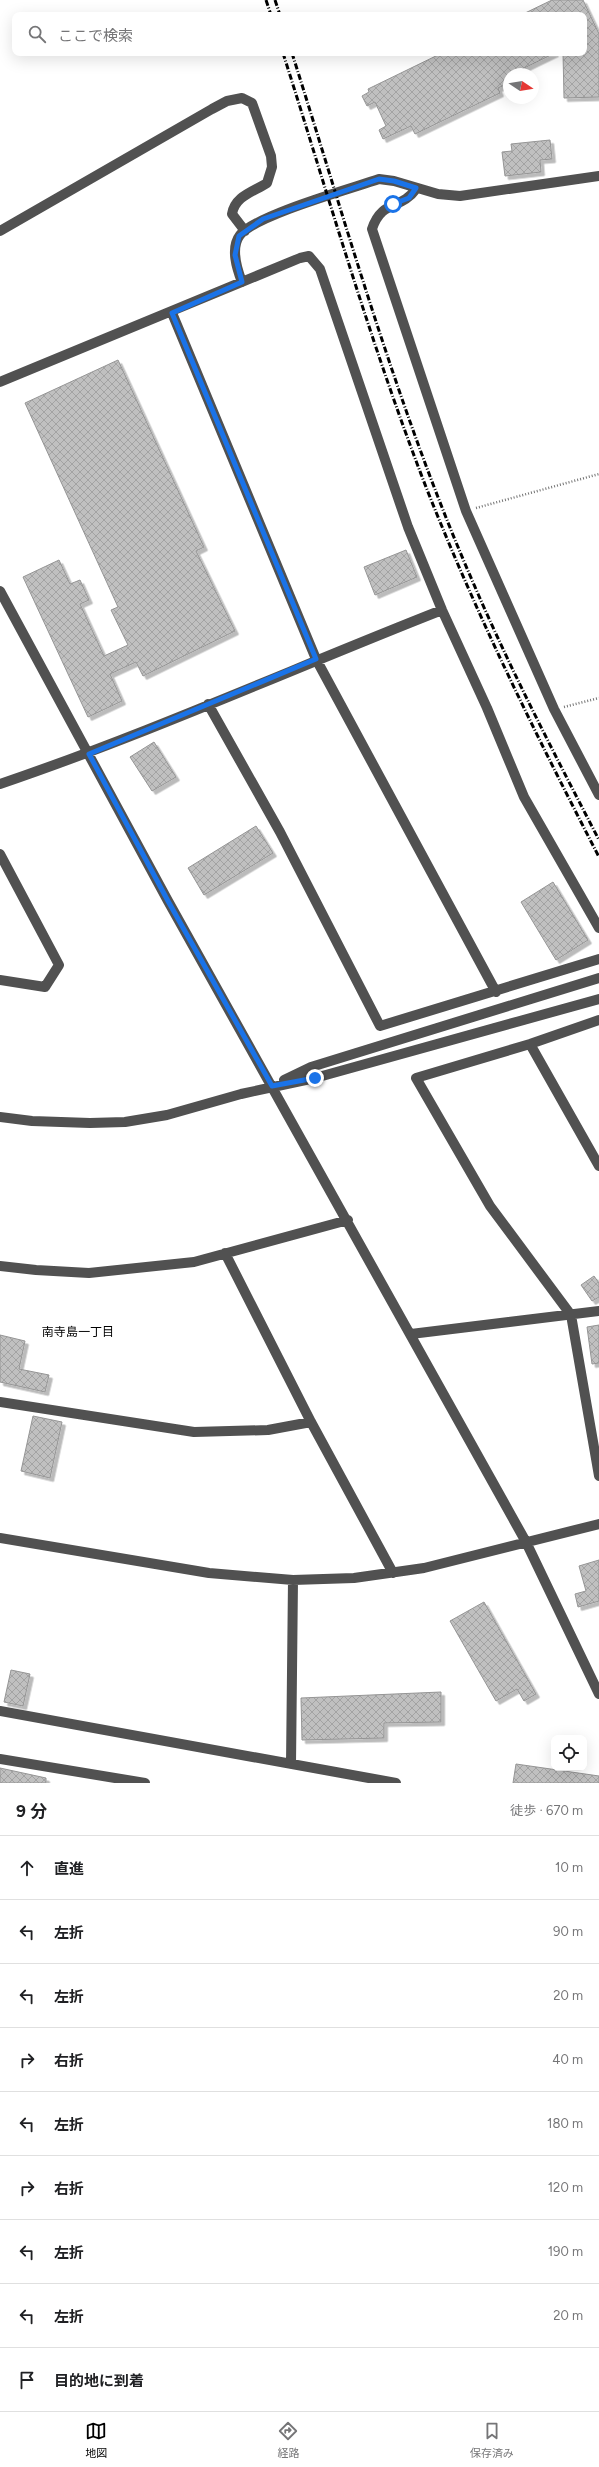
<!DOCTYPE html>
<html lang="ja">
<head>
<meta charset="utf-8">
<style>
  body { margin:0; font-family:Figtree,"Noto Sans JP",sans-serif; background:#f6f6f6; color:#202124 }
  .controls { position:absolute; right:12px; bottom:12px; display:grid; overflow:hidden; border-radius:8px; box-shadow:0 4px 16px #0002 }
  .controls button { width:36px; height:36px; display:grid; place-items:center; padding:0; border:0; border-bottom:1px solid #e0e0e0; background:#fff; color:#202124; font:20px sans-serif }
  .compass { position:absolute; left:503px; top:68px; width:36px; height:36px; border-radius:50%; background:#fff; box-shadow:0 4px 16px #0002; rotate:102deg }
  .stop { position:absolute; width:12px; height:12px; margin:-9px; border:3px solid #1a73e8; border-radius:50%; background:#fff }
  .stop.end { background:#1a73e8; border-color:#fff; box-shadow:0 1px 4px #0008 }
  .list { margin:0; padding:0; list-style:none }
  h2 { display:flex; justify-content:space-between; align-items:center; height:52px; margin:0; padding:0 16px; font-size:17px }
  h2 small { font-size:13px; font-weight:400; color:#757577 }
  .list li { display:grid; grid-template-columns:26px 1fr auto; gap:12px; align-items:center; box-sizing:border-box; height:64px; padding:0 16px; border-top:1px solid #e0e0e0 }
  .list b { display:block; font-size:15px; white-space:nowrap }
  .list em { font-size:13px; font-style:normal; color:#757577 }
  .icon { flex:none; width:22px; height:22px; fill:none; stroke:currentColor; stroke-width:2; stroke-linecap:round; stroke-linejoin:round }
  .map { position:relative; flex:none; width:599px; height:1783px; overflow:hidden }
  .search { position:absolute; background:#fff; box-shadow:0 4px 16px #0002; left:12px; right:12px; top:12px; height:44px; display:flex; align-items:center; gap:10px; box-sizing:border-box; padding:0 14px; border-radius:8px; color:#757577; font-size:15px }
  .sheet { height:628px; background:#fff }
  nav { display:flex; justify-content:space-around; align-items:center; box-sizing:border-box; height:56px; border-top:1px solid #e0e0e0; background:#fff; font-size:11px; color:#757577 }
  nav a { display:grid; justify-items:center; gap:2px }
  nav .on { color:#000 }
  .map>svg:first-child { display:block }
  .building { fill:url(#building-cross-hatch); stroke:#959595; filter:url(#shadow) }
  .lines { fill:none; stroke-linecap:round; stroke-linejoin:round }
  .path { stroke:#737373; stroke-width:2.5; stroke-dasharray:1 2; stroke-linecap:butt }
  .minor { stroke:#515151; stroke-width:10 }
  .rail { stroke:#000; stroke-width:3; stroke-dasharray:6 2 1 2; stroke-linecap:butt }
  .route { stroke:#1a73e8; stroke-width:5 }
  .labels { text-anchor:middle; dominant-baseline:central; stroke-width:3; stroke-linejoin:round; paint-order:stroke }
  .neighbourhood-label { font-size:12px; fill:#000; stroke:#fff }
</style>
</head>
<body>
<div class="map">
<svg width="599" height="1783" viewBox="0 0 599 1783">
  <defs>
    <pattern id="building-cross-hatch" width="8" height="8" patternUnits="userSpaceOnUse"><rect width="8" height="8" fill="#c0c0c0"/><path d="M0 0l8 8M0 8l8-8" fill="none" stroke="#a3a3a3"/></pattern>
    <filter id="shadow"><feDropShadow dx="3.5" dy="3.5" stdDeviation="0" flood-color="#0004"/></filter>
  </defs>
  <rect width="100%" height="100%" fill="#fff"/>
  <!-- building -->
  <path class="building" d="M552,0h31l16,34v63l-35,1 -1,-45h21v-38h-63z
    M442,53h113l-35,17 2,4h-13v9l-11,5 2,5 -85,41 -4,-8 -28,13 -4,-9 7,-4 -11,-24 -8,4 -5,-10 7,-4 -1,-3z
    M550,140l2,19 -12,1 1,12 -36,4 -3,-24 10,-1 -1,-7z
    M118,360l86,187 -8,4 39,80 -92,45 -7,-14 -26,12 12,27 -34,16 -65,-140 36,-17 11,24 10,-4 9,20 -9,4 24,52 24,-11 -17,-35 7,-3 -93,-204z
    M406,550l11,27 -42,18 -11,-28z
    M154,742l22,35 -24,14 -22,-34z
    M256,826l17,27 -69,42 -16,-27z
    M553,882l35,58 -32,20 -35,-58z
    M594,1276l5,7v14l-7,4 -11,-16z
    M599,1325v38l-7,1 -5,-37z
    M0,1335l25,6 -6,28 30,6 -4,17 -45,-10z
    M33,1416l29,6 -12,56 -29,-7z
    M599,1560v41l-21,6 -3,-13 11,-3 -7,-25z
    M484,1602l52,92 -12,7 -7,-12 -21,12 -46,-80z
    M11,1670l19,4 -7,32 -19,-4z
    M441,1692v30l-57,1v15l-82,2 -1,-42z
    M516,1764l83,12v7h-86z
    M0,1768l46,10v5h-46z"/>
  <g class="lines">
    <!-- path -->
    <path class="path" d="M476,508l123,-34
      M564,707l35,-9"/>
    <!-- minor -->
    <path class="minor" d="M416,189c-15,21 -34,10 -44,40l94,282 88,198 45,86
      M0,231l212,-122 15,-8 15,-3 10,5 19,53 1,11 -5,16c-14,9 -32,13 -35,31l13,17
      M242,282c-5,-13 -12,-34 -2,-47 16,-20 110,-46 139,-56l15,2 44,13 22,2 139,-20
      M172,313l144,346 180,333
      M0,382l300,-124 9,-2 11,13 88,258 34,83 45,98 37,89 75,131
      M0,591l168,310 358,641 73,152
      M208,704l72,128 100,194 219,-67
      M0,784c150,-51 294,-116 442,-174
      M0,854l59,111 -14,22 -45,-7
      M599,1020l-69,24 -114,34 74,128 81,109 28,161
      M530,1044l69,122
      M284,1080l27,-13 288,-89
      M0,1117l32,4 58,2 35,-1 42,-7 74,-21 74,-16 284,-79
      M225,1253l86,169 82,151
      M0,1266l36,4 53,3 105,-11 154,-42
      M411,1334l188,-23
      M0,1402l194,30 74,-2 43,-8
      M0,1538l209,35 84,7 61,-2 70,-10 175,-44
      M0,1711l396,72
      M0,1759l145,24
      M291,1764l2,-184"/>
    <!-- rail -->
    <path class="rail" d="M266,0l5,15
      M275,0l5,15
      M283,53c46,145 88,292 143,434 50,127 110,248 173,370
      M292,53c56,177 106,357 180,527 38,89 83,175 127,260"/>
  </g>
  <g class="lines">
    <!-- route -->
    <path class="route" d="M315,1078l-43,8 -104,-185 -79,-147 227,-95 -144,-346 70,-31 -7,-27 4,-19 24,-17 116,-40 15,2 22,7 -7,10 -16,6"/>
  </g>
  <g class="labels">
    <!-- neighbourhood labels -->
    <g class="neighbourhood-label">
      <text x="78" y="1332">南寺島一丁目</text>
    </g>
  </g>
</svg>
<div class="controls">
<button><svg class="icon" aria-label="locate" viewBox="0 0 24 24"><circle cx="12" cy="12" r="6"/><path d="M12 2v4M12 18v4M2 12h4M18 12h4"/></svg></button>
</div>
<svg class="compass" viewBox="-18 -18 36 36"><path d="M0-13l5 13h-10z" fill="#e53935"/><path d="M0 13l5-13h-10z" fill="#757577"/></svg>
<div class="stop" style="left:393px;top:204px"></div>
<div class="stop end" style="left:315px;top:1078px"></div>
<div class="search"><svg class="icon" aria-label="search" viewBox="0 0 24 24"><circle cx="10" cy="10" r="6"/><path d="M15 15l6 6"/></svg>ここで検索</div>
</div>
<section class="sheet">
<h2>9 分<small>徒歩 · 670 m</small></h2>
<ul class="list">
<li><svg class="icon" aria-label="ahead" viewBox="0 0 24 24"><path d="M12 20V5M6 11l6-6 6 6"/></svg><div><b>直進</b></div><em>10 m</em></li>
<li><svg class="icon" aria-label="left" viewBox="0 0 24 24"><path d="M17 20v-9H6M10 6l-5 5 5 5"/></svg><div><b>左折</b></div><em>90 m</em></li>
<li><svg class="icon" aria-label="left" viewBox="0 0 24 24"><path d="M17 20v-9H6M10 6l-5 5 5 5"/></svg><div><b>左折</b></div><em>20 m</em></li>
<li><svg class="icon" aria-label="right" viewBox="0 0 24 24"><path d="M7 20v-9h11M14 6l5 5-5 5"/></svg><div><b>右折</b></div><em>40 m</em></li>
<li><svg class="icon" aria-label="left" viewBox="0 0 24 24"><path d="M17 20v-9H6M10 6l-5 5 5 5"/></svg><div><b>左折</b></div><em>180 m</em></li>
<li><svg class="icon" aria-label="right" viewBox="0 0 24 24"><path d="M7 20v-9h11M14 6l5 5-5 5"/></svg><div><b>右折</b></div><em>120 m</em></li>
<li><svg class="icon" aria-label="left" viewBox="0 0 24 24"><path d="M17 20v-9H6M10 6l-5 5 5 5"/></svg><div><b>左折</b></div><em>190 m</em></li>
<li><svg class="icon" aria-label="left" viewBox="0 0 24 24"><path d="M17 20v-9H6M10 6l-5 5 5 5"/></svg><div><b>左折</b></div><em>20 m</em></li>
<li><svg class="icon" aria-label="arrive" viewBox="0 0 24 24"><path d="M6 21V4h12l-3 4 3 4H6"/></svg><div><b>目的地に到着</b></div></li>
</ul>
</section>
<nav>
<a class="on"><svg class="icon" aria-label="map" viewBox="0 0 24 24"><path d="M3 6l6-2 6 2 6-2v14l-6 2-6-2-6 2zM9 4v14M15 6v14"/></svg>地図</a>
<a><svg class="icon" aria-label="directions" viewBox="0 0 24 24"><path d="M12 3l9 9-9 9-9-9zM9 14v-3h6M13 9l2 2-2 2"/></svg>経路</a>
<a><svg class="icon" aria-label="saved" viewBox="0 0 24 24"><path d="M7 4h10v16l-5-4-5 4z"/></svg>保存済み</a>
</nav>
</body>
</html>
